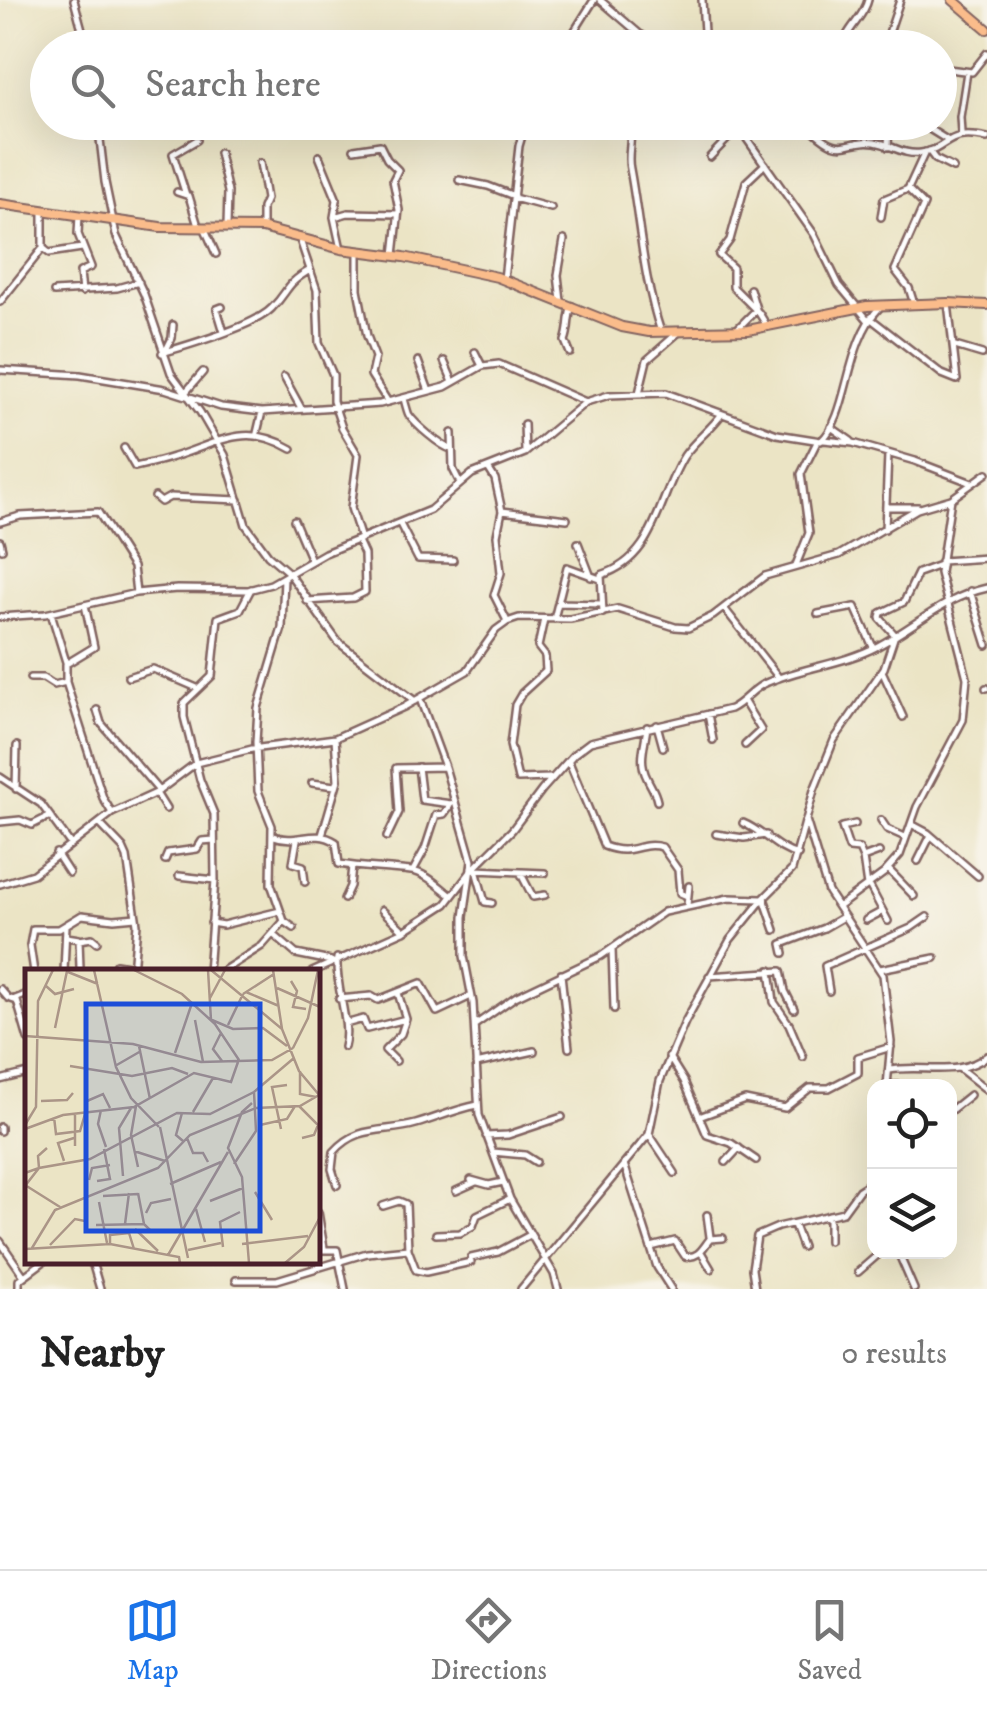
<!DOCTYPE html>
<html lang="en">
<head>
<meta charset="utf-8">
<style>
  body { margin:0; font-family:"IM FELL DW Pica",serif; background:#f2f2f2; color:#222 }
  .controls { position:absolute; right:30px; bottom:30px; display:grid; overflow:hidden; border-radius:20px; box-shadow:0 10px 40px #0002 }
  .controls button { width:90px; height:90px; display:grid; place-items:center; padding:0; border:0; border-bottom:2px solid #e0e0e0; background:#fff; color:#222; font:50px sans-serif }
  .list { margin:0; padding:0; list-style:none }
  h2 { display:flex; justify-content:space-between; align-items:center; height:130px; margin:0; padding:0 40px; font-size:42px }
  h2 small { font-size:32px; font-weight:400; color:#767676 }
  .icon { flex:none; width:55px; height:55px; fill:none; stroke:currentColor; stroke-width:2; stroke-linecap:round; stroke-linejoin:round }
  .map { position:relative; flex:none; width:987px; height:1289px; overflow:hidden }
  .search { position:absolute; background:#fff; box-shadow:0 10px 40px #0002; left:30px; right:30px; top:30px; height:110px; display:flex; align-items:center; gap:25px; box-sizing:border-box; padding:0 35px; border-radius:55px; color:#767676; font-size:38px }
  .sheet { height:280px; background:#fff }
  nav { display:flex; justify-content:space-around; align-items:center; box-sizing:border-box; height:140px; border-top:2px solid #e0e0e0; background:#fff; font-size:28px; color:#767676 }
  nav a { display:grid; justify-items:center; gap:5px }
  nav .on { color:#1a73e8 }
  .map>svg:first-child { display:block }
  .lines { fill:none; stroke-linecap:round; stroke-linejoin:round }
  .minor-casing { stroke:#826461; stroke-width:10 }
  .major-casing { stroke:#826461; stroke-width:12 }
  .minor { stroke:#fff; stroke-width:5 }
  .major { stroke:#fabc8b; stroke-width:8 }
  .inset-road { fill:none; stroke:#ab9587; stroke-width:2.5 }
  .view { fill:#1d4ed8; fill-opacity:0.15; stroke:#1d4ed8; stroke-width:5 }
  .inset-edge { fill:none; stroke:#4a1f2b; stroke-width:5 }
</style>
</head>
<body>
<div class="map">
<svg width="987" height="1289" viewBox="0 0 987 1289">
  <rect width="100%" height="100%" fill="#f7f3e8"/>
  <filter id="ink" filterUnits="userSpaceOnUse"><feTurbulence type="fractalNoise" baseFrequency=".01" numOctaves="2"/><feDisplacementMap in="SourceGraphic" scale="20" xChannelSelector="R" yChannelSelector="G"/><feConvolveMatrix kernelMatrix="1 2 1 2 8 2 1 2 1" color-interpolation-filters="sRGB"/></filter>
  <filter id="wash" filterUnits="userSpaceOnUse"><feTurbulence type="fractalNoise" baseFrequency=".0048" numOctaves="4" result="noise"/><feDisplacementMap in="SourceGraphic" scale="40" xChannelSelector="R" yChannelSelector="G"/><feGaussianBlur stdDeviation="2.25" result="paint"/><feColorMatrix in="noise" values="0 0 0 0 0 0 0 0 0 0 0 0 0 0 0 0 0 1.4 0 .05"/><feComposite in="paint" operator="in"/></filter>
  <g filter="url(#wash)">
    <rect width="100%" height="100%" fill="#ebe4c5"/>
  </g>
  <g filter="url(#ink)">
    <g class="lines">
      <!-- minor casing -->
      <g class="minor-casing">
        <path id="minor" d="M74,0l13,48
          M600,0l56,48
          M702,0l3,48
          M864,42l7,6
          M447,44l1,4
          M528,48l7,-16 32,10
          M564,48l30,-48
          M638,48l4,-13
          M843,48c2,-19 21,-30 25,-48
          M884,48l16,-48
          M940,68l32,4 15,-19
          M98,122l7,60 11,53 28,59 27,79 29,39 25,43 21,70 22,30 21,18 49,69 77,59
          M627,122c8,16 -1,30 3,47 10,54 13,110 31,163
          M735,122l79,112 25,51 29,35
          M805,122c42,44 39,11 78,22 13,4 23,11 38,9 30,-4 23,-24 66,-15
          M918,122l29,18
          M632,132h18l17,-10
          M961,133l-1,-16 7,-45
          M888,147l1,-25
          M354,149l26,-4 7,14 11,11 -5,10 6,30 -5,45
          M929,151l6,8 18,9
          M219,153l9,39 -1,34
          M319,156l18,44 -3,17 7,32
          M710,157l29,-30
          M260,163l6,36 -4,9v20
          M765,164l-19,18 -16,58 -11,15 14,13v19l26,26 8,13
          M459,180l29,6 26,10
          M908,189l16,16 -29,65 14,18 5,16
          M177,192l12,4 9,30
          M186,195l-13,-41 24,-14
          M514,198l37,10
          M79,215l-1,19 13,33 -11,5 2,20
          M334,217l14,-4 50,1
          M881,217l3,-18 24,-10 17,-37
          M205,229l11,25
          M299,237l18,53 2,53 14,32v26l9,27 16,27 -7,53 10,31
          M43,248l6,5 33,-5
          M358,251v38l9,47 8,21 -4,18 17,27
          M504,279l15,-133 7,-24
          M750,289l6,20
          M54,292l63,-4 22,-6
          M561,301l-3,-26 6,-35
          M0,302l43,-54v-37
          M222,307l-5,2 7,23
          M870,318l72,56 15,6 -9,-77
          M737,329l19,-19
          M955,346l27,8
          M165,352l7,-14 1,-13
          M475,352l7,14
          M162,353c26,-8 93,-27 110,-45 18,-18 12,-23 38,-38
          M570,353l-5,-12c5,-12 2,-22 7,-35
          M418,361l11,30
          M444,361l9,21
          M0,370l80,5 85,14 56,18 41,5 118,-8 65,-17 37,-21 17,-2 87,38
          M284,377l17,31
          M185,393l18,-21
          M639,393l8,-33 32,-28
          M404,398c0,1 4,16 5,17 6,9 31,31 42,34
          M524,424l1,29
          M831,427l20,14
          M257,433l5,-21
          M452,433l1,36 7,14
          M824,440l29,3 62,18 57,22
          M124,448l11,19c13,-3 26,-6 38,-10 46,-14 72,-36 119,-8
          M488,468l7,11 7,32 -5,24 4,38 -7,22 13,26
          M155,497l6,5 9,-5 69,3
          M886,507h32
          M502,511l65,8
          M294,520l17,40
          M0,522l20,-6 78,-4 35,55 3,26
          M400,524l18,35 35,1
          M885,529l3,-75
          M0,541l2,8
          M578,543l13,34
          M941,561l46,-3
          M796,565l13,-32 -8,-59 16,-32
          M284,578l-2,50 -24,80 -2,34 2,49 14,35 -1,58 13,37 10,7
          M970,591l17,54
          M307,601l46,-3 12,-6 -1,-38 -6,-13
          M558,603l44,1
          M85,605l9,42 -28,17v18l37,116 9,15
          M724,608l55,70
          M51,613l15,49
          M603,613l-2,-38c55,-17 56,-75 83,-119 10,-15 26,-26 37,-41
          M818,614l37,-7 18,40
          M0,617l45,-3 91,-21 41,-4 71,1 23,-6 54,-31 105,-43 42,-36 53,-21 61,-51 23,-7 57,-2 111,41 44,7c29,-26 23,-97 59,-134
          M544,619l-6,28 7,9 1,15 -24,22 -7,12 -5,40 8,34 33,-1
          M554,619l13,-52 33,12
          M882,671l21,46
          M128,677l25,-8 44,19
          M30,678h13l11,7 12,-3
          M986,688h1
          M420,699l25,68 27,94 -8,56v39l9,47 6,112 31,84 44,75 4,15
          M744,702l17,28 -16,15
          M97,710l4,13 58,68
          M708,714l5,26
          M657,725l6,22
          M647,727c-2,18 -9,34 0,51 4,9 8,13 10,23
          M569,762l35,84c28,11 34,-5 58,1l16,23 2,23 7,3
          M418,767l4,33 29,4
          M0,777l41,27 28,38
          M312,783l23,3
          M16,789l1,-43
          M156,793l10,16
          M881,820l6,9 18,8
          M0,822l20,-2 12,5 18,-9
          M99,823l24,25 4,9 10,67 -4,48
          M743,823c20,8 34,27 55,32
          M855,824l-13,3 7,21 10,1 4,9 16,-6
          M911,824l17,9 50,43
          M716,834l28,4 22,-3
          M322,835l16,-55 -3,-42
          M274,836c23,9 40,-8 62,6l3,22c24,4 49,4 72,7 14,1 30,17 41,25
          M387,837l12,-25 -3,-44 49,-1
          M297,840l-4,23 10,3 2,16
          M56,853l13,20
          M863,858l4,28
          M165,860l3,-7 29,-4 5,-8 12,-1
          M918,861l12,-24
          M888,869l26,27
          M475,870l70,3
          M476,870l9,32 7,1
          M413,871l12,-22 11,-34 8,-1 7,-10
          M520,872l13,25 12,-2
          M179,876l36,4
          M0,884l33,-10 79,-61 44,-20 40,-30 56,-14 83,-11 69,-31 63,-36 29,-41 11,-8 12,-4 51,1 48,-10 57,18 13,1 25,-12 52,-40 74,-21 78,-46 34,-10 36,-26
          M869,885l19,36
          M764,898l11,32
          M344,899l6,-13 2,-20
          M687,905l2,-19
          M838,907l46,-34 16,-18 17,-48 46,-87 4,-42 -27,-105 11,-74
          M382,910l22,21
          M866,920l15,-8
          M211,923l12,2 57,-14
          M274,935l22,19 35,7
          M67,937l12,2 1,29
          M79,940l13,-2 5,4
          M612,949l2,60
          M784,953l-2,-9 42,-16 19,-11
          M337,958c-2,30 14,65 7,89
          M116,964l18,3
          M880,969l55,-11
          M770,970l4,32 15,22 14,33
          M34,972l-4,-27 3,-16h26l23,-14 32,4 22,-2
          M64,972l2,-46
          M208,972l7,-92 -1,-66 -14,-34 -16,-63v-14l28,-27 6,-58 22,-8 11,-21
          M221,972l41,-26 22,-25
          M312,972l92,-41 42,-27 26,-34 40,-40 30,-40 32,-36 16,-12 140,-33c15,-7 23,-22 38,-27 36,-15 76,-18 110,-36 38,-20 67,-49 109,-58
          M561,974l8,74
          M709,976l72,-5 4,20 9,18
          M0,989l8,9 9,3 11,38
          M829,991l-4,-25 86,-38 16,-11
          M398,993l8,26
          M15,999l13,-5
          M339,999l32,-3 7,4 43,-17 16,29 34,-16
          M345,1019l4,4 14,-4 4,10 39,-10 -5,15 -16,16 11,11
          M475,1025l40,-28 86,-41 63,-44 65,-14 33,1
          M669,1057l15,24 23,54 24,8 25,17
          M476,1064l58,-13
          M959,1068l28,22
          M890,1070c33,-6 69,8 97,-14
          M0,1080l28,-7
          M888,1085l33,1
          M887,1086l4,-44 -8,-67 -55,-83 -22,-72 8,-30 20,-50 50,-72 11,-33 -15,-17 1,-5 23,-11 14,-29 22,-8
          M950,1111l20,-16
          M699,1117l46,-17 40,8 25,-20h19l29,-15v-16l33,-10
          M0,1127v4
          M649,1134l26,39
          M486,1136l22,-1 54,-18
          M493,1152l32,3 11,7
          M726,1162l13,-14
          M874,1162v34
          M624,1164l33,103 14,22
          M471,1180l18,5 14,-3
          M337,1185l-5,-16 2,-17c24,-28 51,-19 82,-28 21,-6 40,-15 62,-19
          M456,1191l20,-9
          M383,1206l16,-5 7,3 2,45 8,21 10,2 45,-10
          M318,1212l6,36
          M707,1215l3,22
          M829,1215v26
          M794,1225l8,22
          M436,1234l24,-1 13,-7 4,-11 33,-16
          M0,1241l24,35
          M651,1247l24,-6 10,15c14,3 18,-9 25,-17l13,-1
          M318,1250h19l8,39
          M701,1252l10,17
          M898,1252l16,37
          M471,1258l27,-6 32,-17
          M92,1262l8,27
          M858,1272l23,-20
          M236,1280h41l90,-27 41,-4
          M19,1289v-9l24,-18
          M521,1289l128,-155 11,-53 25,-59 45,-82 33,-41 29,-29 13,-48
          M755,1289l-3,-20 5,-33 21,-9 65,-15 16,-22 14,-9"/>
      </g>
      <!-- major casing -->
      <g class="major-casing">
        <path id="major" d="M953,0l34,29
          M0,204l160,23 102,1 79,21 63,8 93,20 125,50 27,5 99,-2 119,-24 81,-3 39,2"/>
      </g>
      <!-- minor -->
      <use href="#minor" class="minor"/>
      <!-- major -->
      <use href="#major" class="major"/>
    </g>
  </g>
  <!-- overview -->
  <g transform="translate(25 969)">
    <rect width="295" height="295" fill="#ebe4c5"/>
    <path class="inset-road" d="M69,1l22,97 15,31 28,29M109,1l48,24 33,30 24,36M183,1l3,50M186,1l71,59 17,42 21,25M248,1l9,59M43,3l30,12M266,12l6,10 -4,16 13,2M21,17l9,8 19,-5M252,19l43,19M221,23l33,14M218,25l31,-20M185,29l15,-28M170,51l8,42M187,51l21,9 30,-1 24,18M203,56l15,-31M30,59l12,-57M196,64l-8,16 9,12M0,67l108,8 68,18 71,-2 21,-12M114,77l11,53M268,79l15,-30 10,-48M150,84l17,-50M45,97l62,10 40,-8 16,6M90,97l26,-15M275,102v23l16,3M16,132l26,-1 6,-7M62,132l16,-7 7,14M111,137l-5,29 7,32M274,137l19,19 -4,10 -12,3M76,141l-3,14 8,23M168,143l20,-34M157,144l-6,22 7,6M29,148l2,17 24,-3 5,-17M0,156l11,-18 2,-106 15,-31M235,156l27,-6 8,-13M135,158l28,131M0,160l38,-14 71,-8 60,-34 37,9 7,-20M256,160l-9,-42 15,-2M162,169l6,15h10l5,9M50,177v-32M109,182l31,10M39,192l-6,-18 16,-5M209,195l22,-33 -2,-39M0,204l14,-5 -1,-12 9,-8M98,207l-4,-48 12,-20M64,211l3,-12 18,-3M72,212l13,-2 -6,-30M145,215l51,-22M0,216l35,22M0,217l14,-18 51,-9 87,-46 33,1 44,-22 40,-34M230,223l17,28M113,224l6,31M78,227l35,-2M185,232l33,-13M74,233l8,41M171,240l9,33M121,244l5,-10 20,-4M100,255l4,-31M71,256l48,-1 8,8M110,260l23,22M85,275v-9l19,-2 5,16M217,275l66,-8M25,276l25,-26 10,2M198,278l-3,-25 20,-10M7,279l23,-38 103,-42 32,-33 66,-27 44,-2 19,-11M0,280l85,-5 69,13 1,6M163,281l33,-7M143,286l60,-103M224,294l-7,-86 -14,-29 14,-36 10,-9M260,294l19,-16 16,-30"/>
    <path class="view" d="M61,35h174v227h-174z"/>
    <rect width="295" height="295" class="inset-edge"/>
  </g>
</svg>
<div class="controls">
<button><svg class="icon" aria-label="locate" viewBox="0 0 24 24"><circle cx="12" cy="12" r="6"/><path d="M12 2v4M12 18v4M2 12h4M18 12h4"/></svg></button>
<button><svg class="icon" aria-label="layers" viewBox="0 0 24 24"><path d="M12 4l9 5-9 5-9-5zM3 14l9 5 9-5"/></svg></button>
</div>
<div class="search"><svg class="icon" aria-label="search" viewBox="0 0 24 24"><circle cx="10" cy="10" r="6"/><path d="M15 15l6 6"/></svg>Search here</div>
</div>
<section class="sheet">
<h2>Nearby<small>0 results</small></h2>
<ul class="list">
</ul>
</section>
<nav>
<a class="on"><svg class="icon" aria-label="map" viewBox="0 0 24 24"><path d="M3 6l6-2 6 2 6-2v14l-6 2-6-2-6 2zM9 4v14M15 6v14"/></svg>Map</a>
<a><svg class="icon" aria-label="directions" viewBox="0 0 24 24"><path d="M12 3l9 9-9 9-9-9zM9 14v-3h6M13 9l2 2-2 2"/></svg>Directions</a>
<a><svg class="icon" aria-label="saved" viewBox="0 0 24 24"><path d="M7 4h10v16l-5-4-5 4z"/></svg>Saved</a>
</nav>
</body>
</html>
